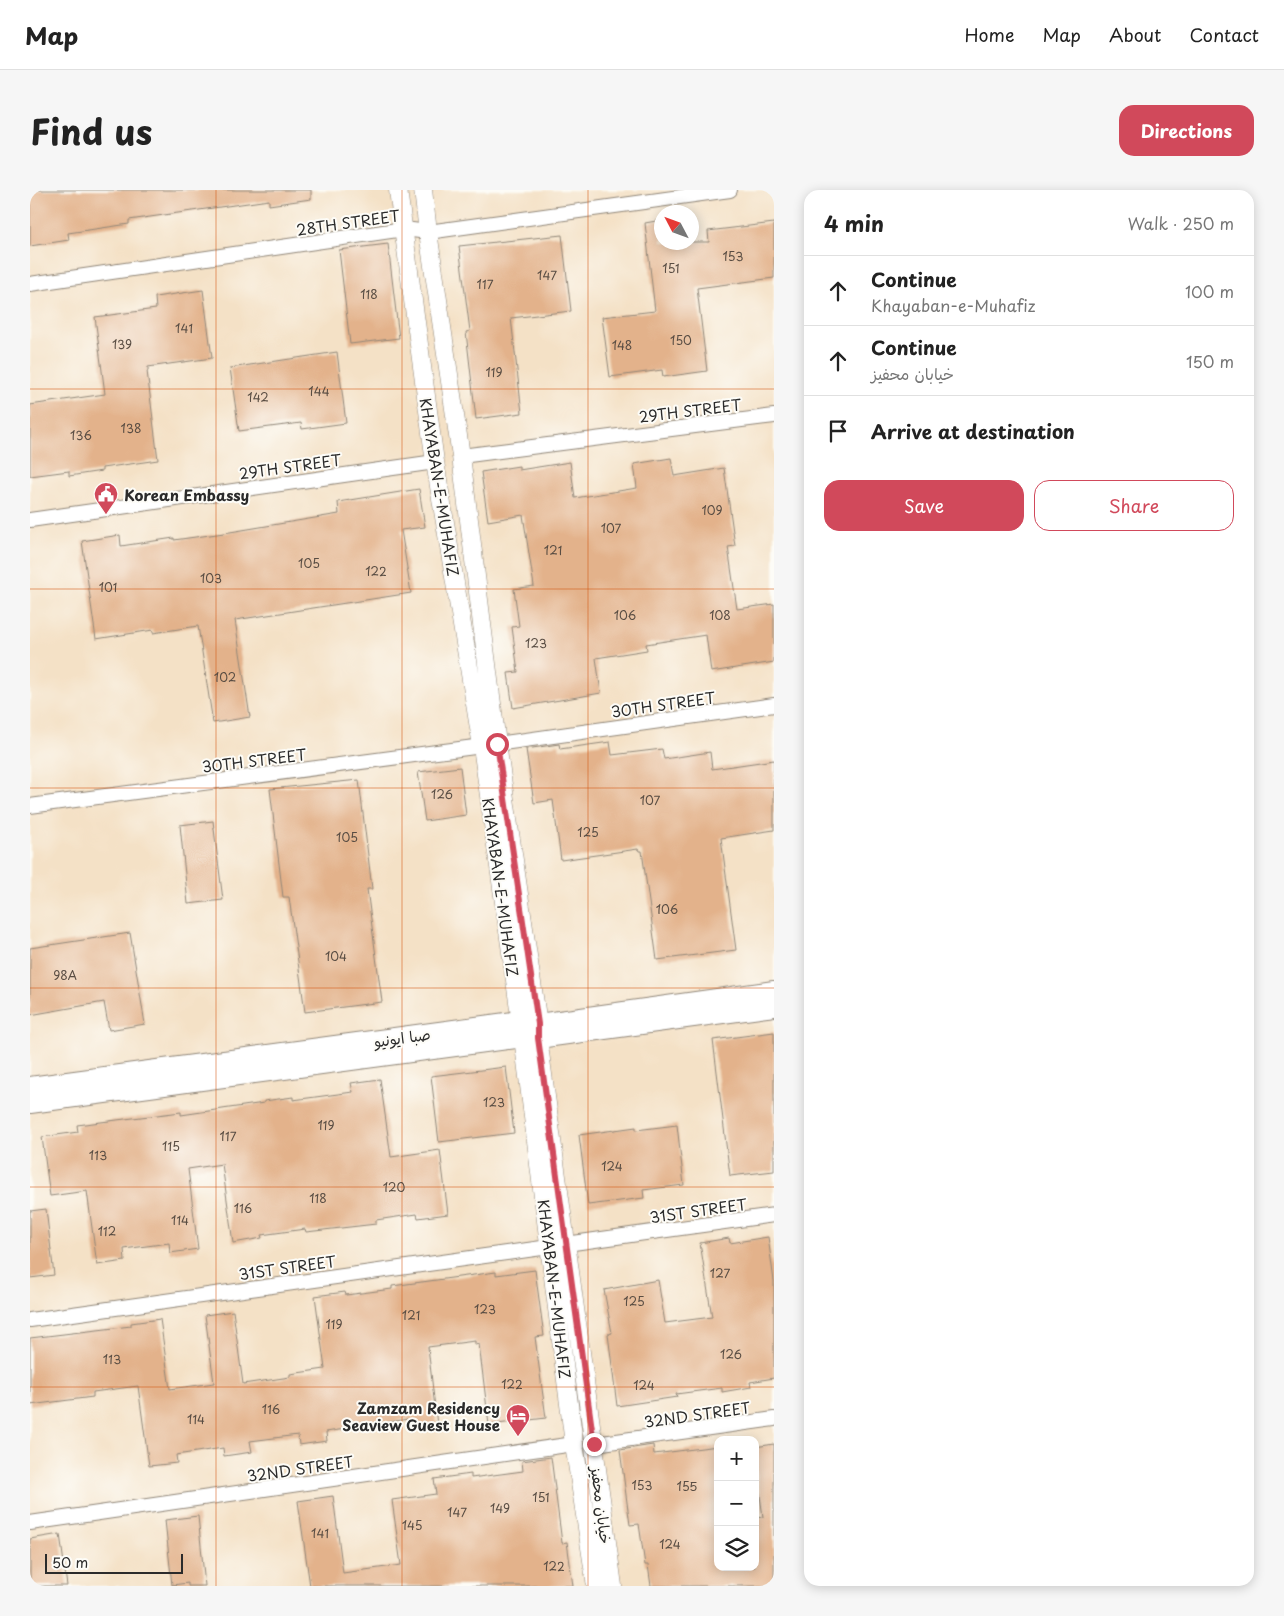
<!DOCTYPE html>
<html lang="en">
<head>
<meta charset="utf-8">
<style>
  body { margin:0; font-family:"Playpen Sans","Playpen Sans Arabic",sans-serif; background:#f6f6f6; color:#222 }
  .controls { position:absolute; right:15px; bottom:15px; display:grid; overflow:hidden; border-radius:10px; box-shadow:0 2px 12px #0003 }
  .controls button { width:45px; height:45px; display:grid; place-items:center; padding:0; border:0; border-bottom:1px solid #e0e0e0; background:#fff; color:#222; font:25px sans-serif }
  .compass { position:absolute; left:624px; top:15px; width:45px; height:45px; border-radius:50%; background:#fff; box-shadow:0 2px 12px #0003; rotate:311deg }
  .scale { position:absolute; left:15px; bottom:12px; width:138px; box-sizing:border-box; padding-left:5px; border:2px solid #2b2b2b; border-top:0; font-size:14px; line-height:18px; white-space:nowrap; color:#2b2b2b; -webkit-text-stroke:4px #fdfcf7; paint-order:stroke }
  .stop { position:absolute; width:15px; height:15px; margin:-11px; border:4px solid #d1495b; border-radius:50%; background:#fff }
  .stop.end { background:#d1495b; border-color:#fff; box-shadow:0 1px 5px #0008 }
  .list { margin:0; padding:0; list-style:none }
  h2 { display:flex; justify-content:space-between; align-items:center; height:65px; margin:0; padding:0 20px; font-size:21px }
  h2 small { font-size:16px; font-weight:400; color:#767676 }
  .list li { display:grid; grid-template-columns:32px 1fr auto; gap:15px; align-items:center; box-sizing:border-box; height:70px; padding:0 20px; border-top:1px solid #e0e0e0 }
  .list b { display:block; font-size:19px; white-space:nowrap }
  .list p { margin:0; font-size:16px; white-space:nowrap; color:#767676 }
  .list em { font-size:16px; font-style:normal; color:#767676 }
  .actions { display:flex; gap:10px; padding:15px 20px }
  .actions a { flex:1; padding:11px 0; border:1px solid #d1495b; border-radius:15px; text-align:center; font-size:18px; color:#d1495b }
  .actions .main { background:#d1495b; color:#fff }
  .icon { flex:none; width:28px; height:28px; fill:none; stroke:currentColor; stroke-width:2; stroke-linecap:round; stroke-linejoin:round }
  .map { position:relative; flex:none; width:744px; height:1396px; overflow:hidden; border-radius:15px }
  header { display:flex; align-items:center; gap:30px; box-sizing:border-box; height:70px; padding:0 25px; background:#fff; border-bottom:1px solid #e0e0e0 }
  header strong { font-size:24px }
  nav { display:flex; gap:28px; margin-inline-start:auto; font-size:18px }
  .intro { display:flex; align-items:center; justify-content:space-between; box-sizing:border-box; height:120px; padding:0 30px }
  h1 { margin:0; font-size:35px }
  .button { padding:12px 22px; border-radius:15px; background:#d1495b; color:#fff; font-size:18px; font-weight:700 }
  main { display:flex; gap:30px; padding:0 30px }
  aside { flex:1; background:#fff; border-radius:15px; box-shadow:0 2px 12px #0003 }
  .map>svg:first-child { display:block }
  .building { fill:#e3b28b }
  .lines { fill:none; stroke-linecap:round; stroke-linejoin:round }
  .minor-casing { stroke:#908678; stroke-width:16 }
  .tertiary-casing { stroke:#908678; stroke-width:19 }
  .secondary-casing { stroke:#908678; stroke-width:22 }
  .minor { stroke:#fff; stroke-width:14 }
  .tertiary { stroke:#fff; stroke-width:18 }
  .secondary { stroke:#fff; stroke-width:20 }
  .route { stroke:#d1495b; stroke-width:6 }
  .grid { fill:none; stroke:#d5540f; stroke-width:1; stroke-opacity:0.55 }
  .labels { text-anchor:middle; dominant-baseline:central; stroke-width:4; stroke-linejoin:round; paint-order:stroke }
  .number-label { font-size:12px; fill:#594d43 }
  .street-label { font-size:15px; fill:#2b2b2b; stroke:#fdfcf7 }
  .poi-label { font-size:15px; font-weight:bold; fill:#2b2b2b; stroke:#fdfcf7; text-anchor:start }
</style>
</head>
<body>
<header>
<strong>Map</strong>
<nav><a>Home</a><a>Map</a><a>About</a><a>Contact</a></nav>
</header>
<div class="intro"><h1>Find us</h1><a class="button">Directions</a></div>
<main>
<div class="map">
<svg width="744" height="1396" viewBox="0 0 744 1396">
  <rect width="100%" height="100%" fill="#fdfcf7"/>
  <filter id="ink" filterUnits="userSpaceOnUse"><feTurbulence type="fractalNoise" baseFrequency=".02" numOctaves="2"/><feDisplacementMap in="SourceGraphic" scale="10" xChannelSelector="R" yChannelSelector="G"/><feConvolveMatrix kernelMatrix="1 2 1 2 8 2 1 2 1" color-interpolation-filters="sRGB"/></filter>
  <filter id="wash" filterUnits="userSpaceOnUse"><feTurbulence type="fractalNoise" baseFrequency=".0096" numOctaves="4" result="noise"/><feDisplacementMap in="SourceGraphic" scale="20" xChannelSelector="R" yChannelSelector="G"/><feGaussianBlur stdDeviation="1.12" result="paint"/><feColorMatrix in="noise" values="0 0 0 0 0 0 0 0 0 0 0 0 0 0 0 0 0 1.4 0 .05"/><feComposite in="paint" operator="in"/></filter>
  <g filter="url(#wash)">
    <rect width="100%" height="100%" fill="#f4e1c6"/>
    <g id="blocks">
      <!-- building -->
      <path class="building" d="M0,0h281v9l-42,6v-5l-140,20v4l-61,9 1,7 -39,6z
        M632,30v22h47l-1,-11 66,-8v55l-77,10 10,83 -44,6 -1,-7 -52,7 -8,-60 53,-6 -10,-88z
        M532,45l9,76 -60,7 11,95 -46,6 -10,-87 4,-1 -11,-85z
        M358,54l11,94 -49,6 -11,-94z
        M173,100l9,68 -64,9v4h-1l11,89 -56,8v3l-33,5v-5l-39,5v-71l75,-11 -10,-77 61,-8 -1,-12z
        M307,162l9,71 -44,6 -1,-6 -62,8 -9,-63z
        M641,268l3,18 50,-8 11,78 -7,1 9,62 37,-5v58l-63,10 -5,-37 -60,9 1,6 -51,8 5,35 -88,15 -5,-35 10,-1 -6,-45 7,-1 -5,-37 20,-3 -11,-71 -35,6 -7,-49 38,-6v4l51,-8 5,36 62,-10 -3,-24z
        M389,299l6,38 -24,3 10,63 -176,27 15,97 -37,6 -15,-97 -45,7v-3l-57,9 -14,-98 38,-6 1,11 53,-8v2l50,-7 115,-19 -1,-12z
        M580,552l2,13 50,-6 2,10 46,-7 2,17 62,-9v70l-53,8 15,112 -79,10 -15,-109h-3l-1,-2 -77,11 -8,-60 -19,3 -8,-54 33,-5 1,5z
        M430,577l6,48 -41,6 -7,-49z
        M329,590l13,109h-5l15,113 -77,10 -16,-115h-6l-13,-108z
        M183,631l10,79 -35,4 -8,-79z
        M100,743l15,91 -36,6 -5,-28 -74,13v-67z
        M744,842v139l-44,5 -17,-136z
        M476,877l8,66 -75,9 -8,-66z
        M350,889l11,78 49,-7 8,64 -30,4 -1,-4 -41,6v4l-70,8 -1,-3 -44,6 1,3 -29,5 -11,-79 -34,5 10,80 -28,4 -1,-10 -45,6 1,12 -28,4 -10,-74 -37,5 -8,-59 36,-5 -1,-7 104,-13v3l83,-12v-2l29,-4v3l60,-8 -2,-9z
        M647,935l7,60 -41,5 1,8 -56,7 -9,-70 57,-8v3z
        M16,1019l8,66 -24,3v-67z
        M738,1047l6,44v97l-24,4 1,5 -29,5v-4l-46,6 1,3 -60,9 -9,-72 4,-1 -8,-43 54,-10 7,43 47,-6 -12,-74 29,-5 1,5z
        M505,1080l9,66 -9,1 11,81 -57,7 -10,-81 -4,1v-4l-47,6 9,78 -28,4 -1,-10 -82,13 1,9 -28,4 -1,-10 -48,6 2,11 -28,4 -1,-8 -47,7 1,8 -28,3 -11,-80 -45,6v5l-63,8v-67l101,-12v-3l29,-4 10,70 44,-6 -9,-68 28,-4 10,73 47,-7v-3l35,-5 -10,-73 30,-4 1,3 46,-6v-3l104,-14v3z
        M744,1254v142h-123l-3,-21h-3l-6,-41 -9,1 -10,-75 33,-5 1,9 64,-8v121h37v-49l8,-1 -8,-57v-13z
        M521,1267l11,86 5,-1 6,44h-263l-12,-85 35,-5 10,77 58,-8 -9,-65 44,-6 -2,-15 37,-5v4l52,-7 -1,-10z
        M168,1326l7,70h-17v-3l-16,2 -7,-65z
        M30,1344l7,52h-37v-47z"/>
    </g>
  </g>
  <g filter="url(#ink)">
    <use href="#blocks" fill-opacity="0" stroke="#908678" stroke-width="1"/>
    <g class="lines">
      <!-- minor casing -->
      <g class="minor-casing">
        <path id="minor" d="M0,94l374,-55 24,3 302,-42
          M431,266l313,-40
          M0,330l405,-58
          M467,554l277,-39
          M0,616l452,-60
          M536,1054l208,-29
          M0,1130l519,-73
          M565,1254l179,-25
          M0,1333l544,-79"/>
      </g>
      <!-- tertiary casing -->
      <g class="tertiary-casing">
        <path id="tertiary" d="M368,0l37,272 47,284 41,291 51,407 22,142
          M393,0l5,42 33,224 36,288 41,280v14l75,548"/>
      </g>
      <!-- secondary casing -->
      <g class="secondary-casing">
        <path id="secondary" d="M0,897l490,-66 18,3 236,-33
          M0,913l493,-66 15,1 236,-32"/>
      </g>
      <!-- minor -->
      <use href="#minor" class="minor"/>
      <!-- tertiary -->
      <use href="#tertiary" class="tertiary"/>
      <!-- secondary -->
      <use href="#secondary" class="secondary"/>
    </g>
  </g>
  <g class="lines" filter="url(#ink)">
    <!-- route -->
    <path class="route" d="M467,554l41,280v14l56,406"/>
  </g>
  <!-- grid -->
  <path class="grid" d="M186,0v1396M372,0v1396M558,0v1396M0,199h744M0,399h744M0,598h744M0,798h744M0,997h744M0,1197h744"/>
  <!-- icons -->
  <defs>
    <g id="civic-pin" transform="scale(1.25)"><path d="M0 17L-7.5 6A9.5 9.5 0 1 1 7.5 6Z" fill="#d1495b" stroke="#fdfcf7"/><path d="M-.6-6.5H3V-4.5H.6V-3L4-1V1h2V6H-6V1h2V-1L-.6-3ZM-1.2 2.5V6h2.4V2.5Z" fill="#fff"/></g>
    <g id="hotel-pin" transform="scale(1.25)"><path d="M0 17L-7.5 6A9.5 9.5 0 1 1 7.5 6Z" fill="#d1495b" stroke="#fdfcf7"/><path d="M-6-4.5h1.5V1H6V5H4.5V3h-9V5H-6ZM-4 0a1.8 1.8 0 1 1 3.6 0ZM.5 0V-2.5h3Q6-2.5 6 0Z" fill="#fff"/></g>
  </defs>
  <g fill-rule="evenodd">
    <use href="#civic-pin" x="76" y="304"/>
    <use href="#hotel-pin" x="488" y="1226"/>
  </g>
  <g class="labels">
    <!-- number labels -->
    <g class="number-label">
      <text x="703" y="66">153</text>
      <text x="641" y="78">151</text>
      <text x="517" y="85">147</text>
      <text x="455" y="94">117</text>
      <text x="339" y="104">118</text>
      <text x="154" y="138">141</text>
      <text x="651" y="150">150</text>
      <text x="92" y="154">139</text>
      <text x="592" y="155">148</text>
      <text x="464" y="182">119</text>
      <text x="289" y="201">144</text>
      <text x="228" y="207">142</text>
      <text x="101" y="238">138</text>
      <text x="51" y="245">136</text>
      <text x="682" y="320">109</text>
      <text x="581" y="338">107</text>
      <text x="523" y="360">121</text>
      <text x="279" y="373">105</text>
      <text x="346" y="381">122</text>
      <text x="181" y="388">103</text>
      <text x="78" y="397">101</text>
      <text x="595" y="425">106</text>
      <text x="690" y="425">108</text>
      <text x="506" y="453">123</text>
      <text x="195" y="487">102</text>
      <text x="412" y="604">126</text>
      <text x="620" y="610">107</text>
      <text x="558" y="642">125</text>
      <text x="317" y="647">105</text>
      <text x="637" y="719">106</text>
      <text x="306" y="766">104</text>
      <text x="35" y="785">98A</text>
      <text x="464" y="912">123</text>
      <text x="296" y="935">119</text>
      <text x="198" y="946">117</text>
      <text x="141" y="956">115</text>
      <text x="68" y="965">113</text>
      <text x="582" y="976">124</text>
      <text x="364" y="997">120</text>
      <text x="288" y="1008">118</text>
      <text x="213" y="1018">116</text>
      <text x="150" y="1030">114</text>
      <text x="77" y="1041">112</text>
      <text x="690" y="1083">127</text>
      <text x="604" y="1111">125</text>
      <text x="455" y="1119">123</text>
      <text x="381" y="1125">121</text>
      <text x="304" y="1134">119</text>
      <text x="701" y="1164">126</text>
      <text x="82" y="1169">113</text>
      <text x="482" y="1194">122</text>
      <text x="614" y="1195">124</text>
      <text x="241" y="1219">116</text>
      <text x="166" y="1229">114</text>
      <text x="612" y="1295">153</text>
      <text x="657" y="1296">155</text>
      <text x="511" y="1307">151</text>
      <text x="470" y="1318">149</text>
      <text x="427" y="1322">147</text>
      <text x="382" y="1335">145</text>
      <text x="290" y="1343">141</text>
      <text x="640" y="1354">124</text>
      <text x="524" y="1376">122</text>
    </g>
    <!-- street labels -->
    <g class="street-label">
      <text transform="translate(318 32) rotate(-8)">28TH STREET</text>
      <text transform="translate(660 220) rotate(-7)">29TH STREET</text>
      <text transform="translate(260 276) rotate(-8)">29TH STREET</text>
      <text transform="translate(410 297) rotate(81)">KHAYABAN-E-MUHAFIZ</text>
      <text transform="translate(633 514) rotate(-8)">30TH STREET</text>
      <text transform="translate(224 570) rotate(-7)">30TH STREET</text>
      <text transform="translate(471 697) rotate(82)">KHAYABAN-E-MUHAFIZ</text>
      <text transform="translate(372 847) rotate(-8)">صبا ایونیو</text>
      <text transform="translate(668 1020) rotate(-8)">31ST STREET</text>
      <text transform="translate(257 1077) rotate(-8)">31ST STREET</text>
      <text transform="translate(525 1099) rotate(83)">KHAYABAN-E-MUHAFIZ</text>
      <text transform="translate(667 1224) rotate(-8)">32ND STREET</text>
      <text transform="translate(270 1278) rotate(-8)">32ND STREET</text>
      <text transform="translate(572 1315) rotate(83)">خیابان محفیز</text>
    </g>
    <!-- poi labels -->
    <g class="poi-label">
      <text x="94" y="304">Korean Embassy</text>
      <text x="470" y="1217" text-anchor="end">Zamzam Residency<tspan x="470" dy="17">Seaview Guest House</tspan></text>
    </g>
  </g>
</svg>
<div class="controls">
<button>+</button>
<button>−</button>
<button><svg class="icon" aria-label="layers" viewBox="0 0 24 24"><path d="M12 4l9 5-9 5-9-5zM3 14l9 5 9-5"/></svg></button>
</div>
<svg class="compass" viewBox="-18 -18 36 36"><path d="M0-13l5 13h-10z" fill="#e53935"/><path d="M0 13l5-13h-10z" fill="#767676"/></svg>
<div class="scale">50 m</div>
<div class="stop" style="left:467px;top:554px"></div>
<div class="stop end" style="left:564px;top:1254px"></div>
</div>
<aside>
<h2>4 min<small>Walk · 250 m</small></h2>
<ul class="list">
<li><svg class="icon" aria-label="ahead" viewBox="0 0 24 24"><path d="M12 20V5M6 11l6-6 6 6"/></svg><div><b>Continue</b><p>Khayaban-e-Muhafiz</p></div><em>100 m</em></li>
<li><svg class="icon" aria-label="ahead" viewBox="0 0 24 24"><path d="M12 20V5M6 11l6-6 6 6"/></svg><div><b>Continue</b><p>خیابان محفیز</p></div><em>150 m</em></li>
<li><svg class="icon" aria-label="arrive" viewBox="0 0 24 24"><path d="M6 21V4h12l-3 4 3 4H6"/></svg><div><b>Arrive at destination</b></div></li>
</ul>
<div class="actions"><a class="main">Save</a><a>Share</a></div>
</aside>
</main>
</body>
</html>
